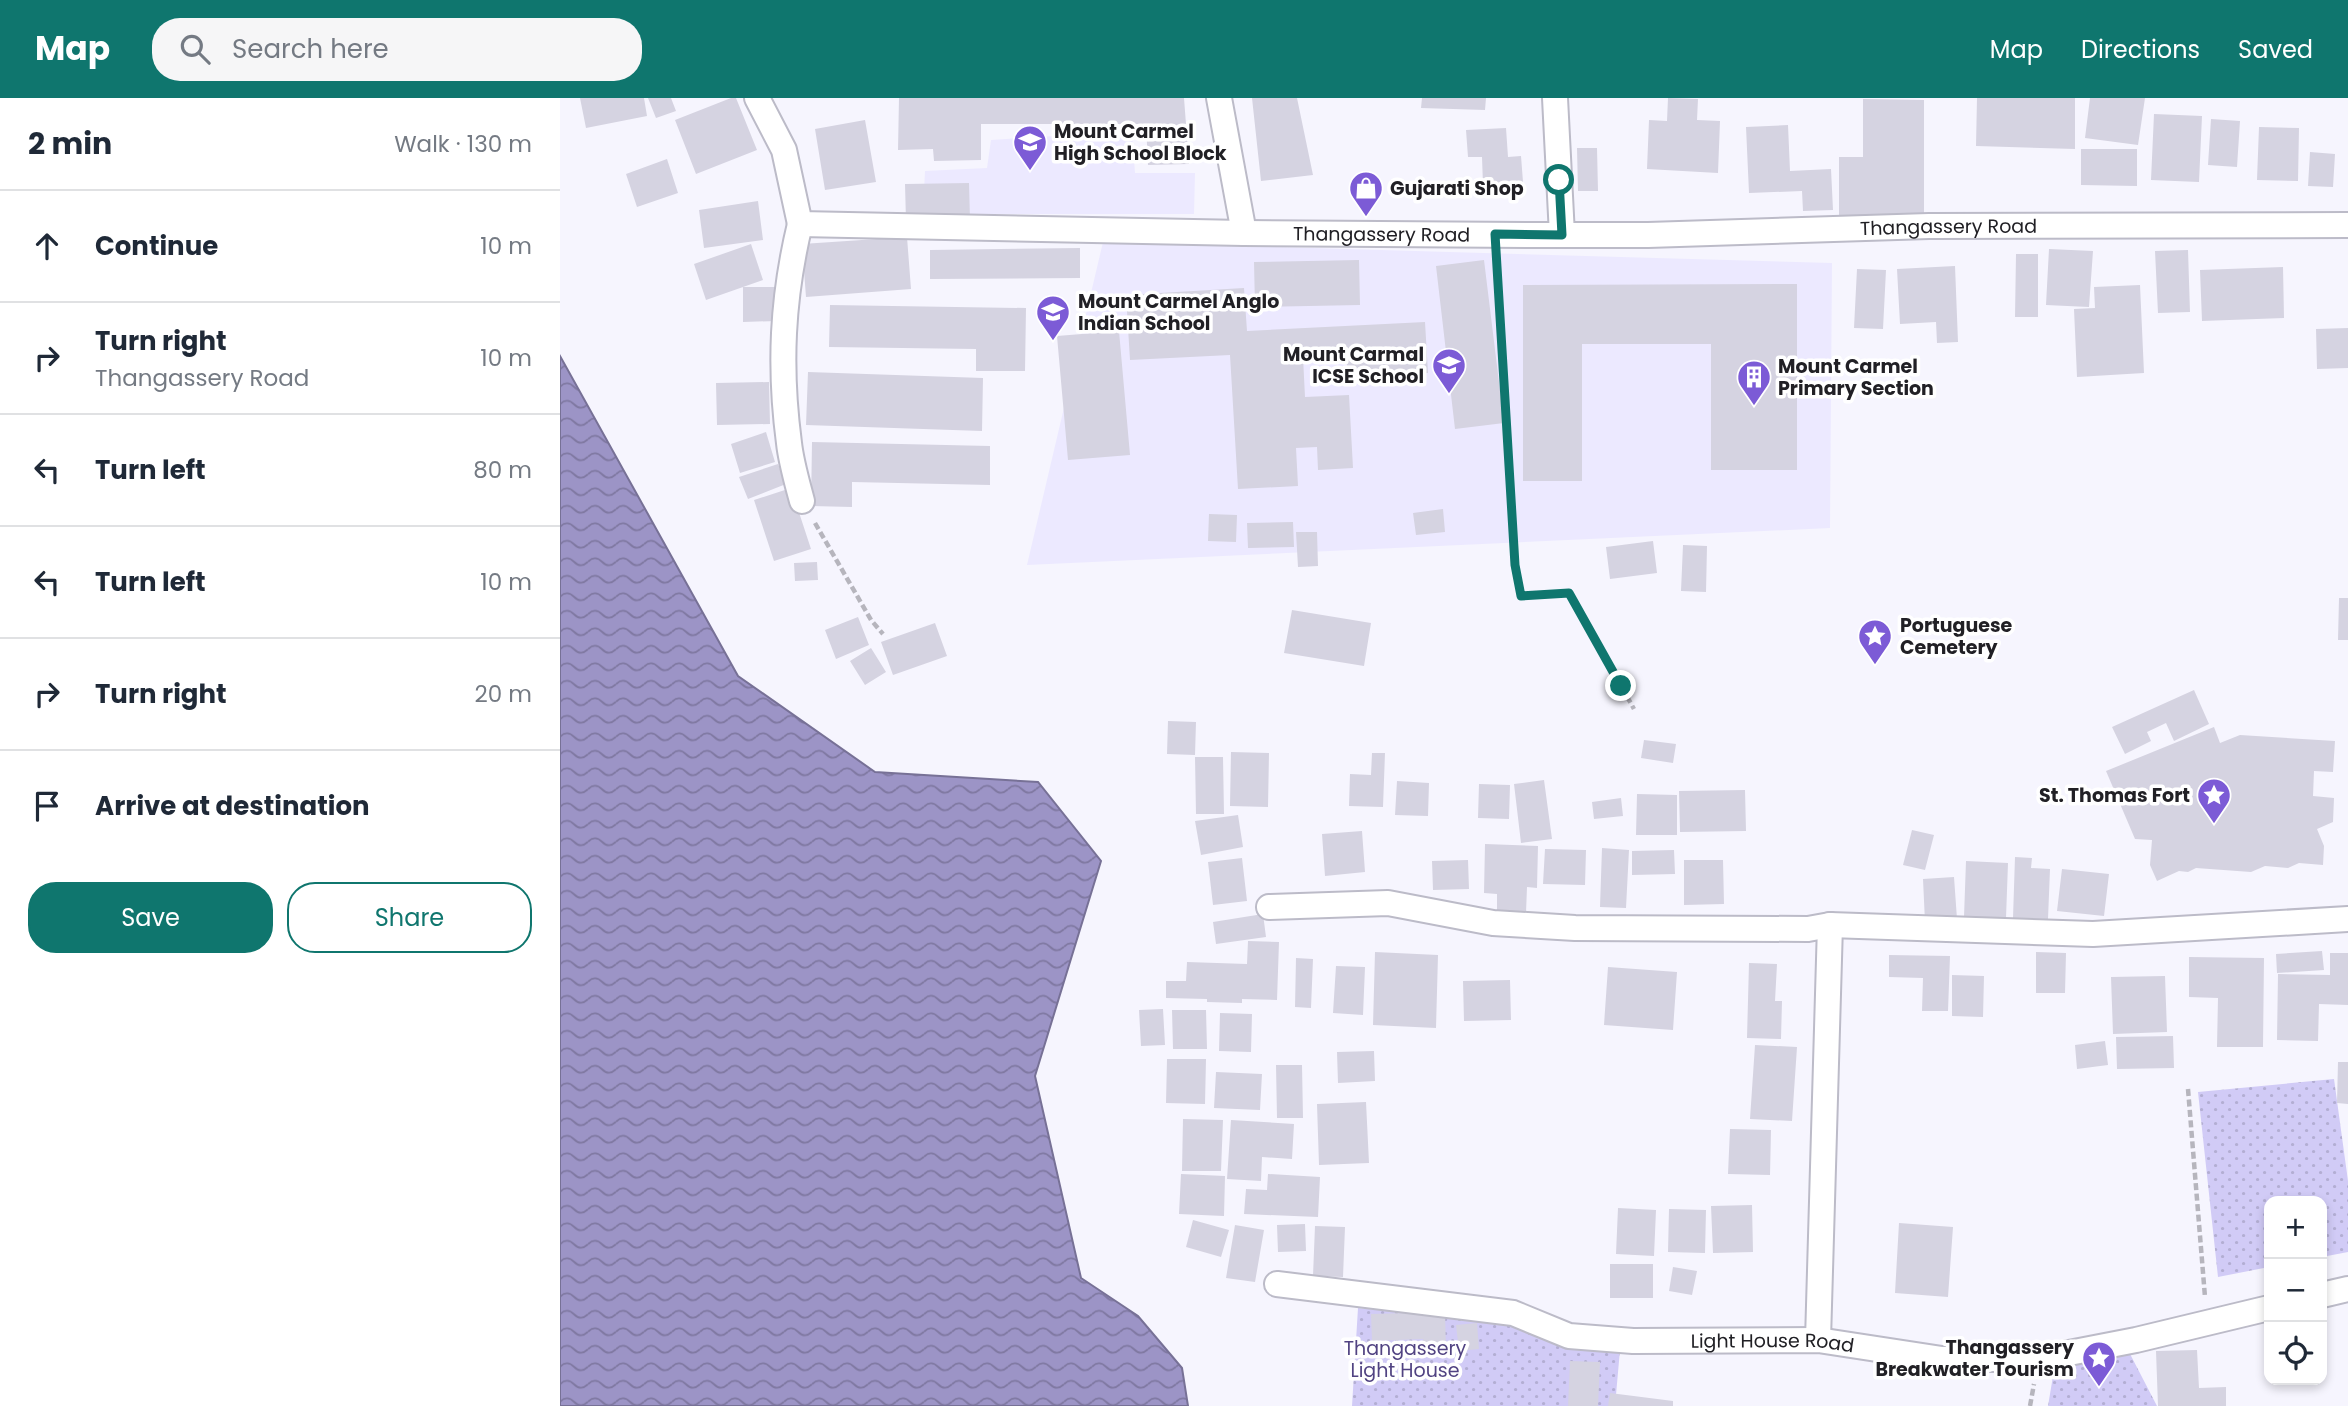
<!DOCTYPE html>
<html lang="en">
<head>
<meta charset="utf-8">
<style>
  body { margin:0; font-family:Poppins,sans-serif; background:#f6f6f7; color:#1f2937 }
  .controls { position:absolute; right:21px; bottom:21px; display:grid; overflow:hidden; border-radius:14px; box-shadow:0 4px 10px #0003 }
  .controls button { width:63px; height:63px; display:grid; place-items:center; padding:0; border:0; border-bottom:2px solid #e0e1e3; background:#fff; color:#1f2937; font:35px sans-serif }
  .stop { position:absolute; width:21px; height:21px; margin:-16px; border:5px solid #0f766e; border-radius:50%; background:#fff }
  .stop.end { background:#0f766e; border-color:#fff; box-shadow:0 2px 7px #0008 }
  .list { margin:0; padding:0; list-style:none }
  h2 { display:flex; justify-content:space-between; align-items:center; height:91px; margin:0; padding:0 28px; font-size:30px }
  h2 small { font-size:23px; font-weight:400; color:#747a83 }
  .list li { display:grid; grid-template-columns:46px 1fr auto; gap:21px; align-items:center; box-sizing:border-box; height:112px; padding:0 28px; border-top:2px solid #e0e1e3 }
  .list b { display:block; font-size:26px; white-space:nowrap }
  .list p { margin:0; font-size:23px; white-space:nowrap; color:#747a83 }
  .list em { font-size:23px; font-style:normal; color:#747a83 }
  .actions { display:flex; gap:14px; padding:21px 28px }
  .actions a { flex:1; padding:16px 0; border:2px solid #0f766e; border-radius:28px; text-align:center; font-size:24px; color:#0f766e }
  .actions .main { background:#0f766e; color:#fff }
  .icon { flex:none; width:38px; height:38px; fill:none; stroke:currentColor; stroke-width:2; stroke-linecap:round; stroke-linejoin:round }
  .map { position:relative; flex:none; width:1788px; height:1308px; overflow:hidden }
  header { display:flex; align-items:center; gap:42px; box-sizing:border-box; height:98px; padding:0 35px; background:#0f766e; color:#fff }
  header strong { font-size:33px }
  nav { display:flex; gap:38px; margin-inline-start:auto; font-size:24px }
  .search { width:490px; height:63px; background:#f6f6f7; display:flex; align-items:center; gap:18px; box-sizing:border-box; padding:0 24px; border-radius:28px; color:#747a83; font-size:26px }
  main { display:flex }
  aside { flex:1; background:#fff }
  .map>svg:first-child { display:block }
  .built { fill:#ece9ff }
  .grass { fill:url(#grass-dots) }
  .water { fill:url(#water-waves); stroke:#777196; stroke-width:2 }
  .building { fill:#d5d3e1 }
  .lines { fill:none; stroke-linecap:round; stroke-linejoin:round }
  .minor-casing { stroke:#bcbbc8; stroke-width:28 }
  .path { stroke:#b6b5bd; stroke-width:4.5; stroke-dasharray:7 3.5; stroke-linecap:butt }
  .minor { stroke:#fff; stroke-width:24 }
  .route { stroke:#0f766e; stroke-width:9 }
  .labels { text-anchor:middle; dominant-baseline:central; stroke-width:7; stroke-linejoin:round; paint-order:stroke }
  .poi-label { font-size:19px; font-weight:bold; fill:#212025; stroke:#fff; text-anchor:start }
  .street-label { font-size:19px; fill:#212025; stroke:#fff }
  .park-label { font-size:19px; fill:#514382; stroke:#fff }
</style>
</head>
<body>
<header>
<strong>Map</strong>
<div class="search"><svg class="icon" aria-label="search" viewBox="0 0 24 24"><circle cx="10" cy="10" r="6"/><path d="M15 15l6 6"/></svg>Search here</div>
<nav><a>Map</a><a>Directions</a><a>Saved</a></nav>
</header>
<main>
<aside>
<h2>2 min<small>Walk · 130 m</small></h2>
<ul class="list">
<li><svg class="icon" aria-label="ahead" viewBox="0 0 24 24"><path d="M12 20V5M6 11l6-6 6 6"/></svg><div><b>Continue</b></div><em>10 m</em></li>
<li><svg class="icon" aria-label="right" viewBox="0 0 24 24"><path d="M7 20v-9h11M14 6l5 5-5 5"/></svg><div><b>Turn right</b><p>Thangassery Road</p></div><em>10 m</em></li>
<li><svg class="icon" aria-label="left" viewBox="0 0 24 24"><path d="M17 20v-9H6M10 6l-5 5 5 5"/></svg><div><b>Turn left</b></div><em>80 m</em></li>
<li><svg class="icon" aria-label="left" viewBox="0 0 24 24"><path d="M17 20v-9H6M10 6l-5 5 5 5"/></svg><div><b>Turn left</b></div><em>10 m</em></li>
<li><svg class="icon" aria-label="right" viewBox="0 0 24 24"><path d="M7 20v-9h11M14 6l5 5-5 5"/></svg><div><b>Turn right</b></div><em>20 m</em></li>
<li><svg class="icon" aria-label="arrive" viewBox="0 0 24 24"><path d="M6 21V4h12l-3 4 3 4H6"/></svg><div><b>Arrive at destination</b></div></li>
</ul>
<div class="actions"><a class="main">Save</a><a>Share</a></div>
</aside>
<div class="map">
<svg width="1788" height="1308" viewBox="0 0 1788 1308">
  <defs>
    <pattern id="grass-dots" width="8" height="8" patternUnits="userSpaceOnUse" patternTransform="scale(1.75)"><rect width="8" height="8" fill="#d1cbf6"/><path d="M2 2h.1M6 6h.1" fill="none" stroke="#b3aed3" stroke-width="1.8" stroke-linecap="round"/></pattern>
    <pattern id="water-waves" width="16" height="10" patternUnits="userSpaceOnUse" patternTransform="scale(1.75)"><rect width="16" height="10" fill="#9c94c6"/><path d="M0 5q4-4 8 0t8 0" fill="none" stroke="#7f78a1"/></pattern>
  </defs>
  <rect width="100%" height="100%" fill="#f6f5fe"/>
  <!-- built -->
  <path class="built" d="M572,33l3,42h60l-1,41h-271l2,-43 62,-3 4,-28z
    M543,144l729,21 -2,265 -803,37z"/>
  <!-- grass -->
  <path class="grass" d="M1774,981l14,102v71l-26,5v-56h-53v66l-51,10 -20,-185z
    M798,1210l151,14 55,26 56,2 -5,56h-263z
    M1569,1254l28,54h-109l6,-36z"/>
  <!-- water -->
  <path class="water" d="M0,258l178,320 137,96 163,10 63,79 -66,215 46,202 57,38 44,52 6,38h-628z"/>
  <!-- building -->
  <path class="building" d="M20,0h64l3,18 -61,12z
    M88,0h23l5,13 -20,7z
    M171,0h5l21,52 -61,24 -21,-54z
    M339,0h285l5,66 -41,1 -2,-41h-165v36l-47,1 -1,-12 -35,1z
    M692,0h45l16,77 -52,6z
    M862,0h64l-1,12 -64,-2z
    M1108,0l30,1 -1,21 23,1 -2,52 -71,-4 2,-49 18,1z
    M1417,0h98v51l-99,-3z
    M1530,0h55l-7,47 -53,-7z
    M1303,1l61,1v116h-85v-59h24z
    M1594,16l48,2 -3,66 -48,-2z
    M1651,21l29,2 -3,46 -29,-2z
    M305,22l11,62 -51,8 -10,-61z
    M1228,27l2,46 41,-2 2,41 -30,1 -1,-20 -53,2 -3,-66z
    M1699,29l40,1 -1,53 -41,-1z
    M946,30l2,29 13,-1 2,26 -40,3 -1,-28h-14l-2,-27z
    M1017,50h20l1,43h-20z
    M1521,51h56v37l-56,-1z
    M1750,54l25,2 -2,33 -25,-1z
    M107,61l11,34 -41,14 -11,-33z
    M409,85l1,37 -64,1 -1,-37z
    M198,103l5,39 -59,8 -5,-38z
    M347,139l4,52 -105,8 -4,-53z
    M191,146l12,36 -57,20 -12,-36z
    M520,150v30l-150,1v-29z
    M1489,151l44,2 -4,56 -43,-2z
    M1628,152l2,62 -32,1 -3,-62z
    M1456,156h22v63h-23z
    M799,162l1,45 -105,2 -1,-45z
    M924,162l20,163 -49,6 -19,-163z
    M1395,168l3,76 -21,1 -1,-21 -36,2 -3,-55z
    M1723,169l1,51 -82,3 -2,-51z
    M1297,171l29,1 -3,59 -29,-1z
    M1237,186v186h-86v-126h-129v137h-59v-196z
    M1580,187l4,88 -67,4 -3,-68 21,-1 -1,-21z
    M183,189h32l1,34 -33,1z
    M684,190l3,43 178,-9 3,51 -80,5 -2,-23 -43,2 2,40 44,-2 4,73 -35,2 -1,-23 -21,1 2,38 -60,3 -8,-134 -100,5 -4,-65z
    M270,207l196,3 -1,63h-49v-22l-147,-2z
    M1788,230v40l-31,1 -1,-40z
    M559,233l11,124 -62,5 -11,-124z
    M248,274l175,6 -1,53 -176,-6z
    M209,284l1,42 -53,1 -1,-42z
    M206,334l9,30 -35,11 -9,-29z
    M252,344l178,4v39l-138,-3v25l-41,-1z
    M218,366l8,20 -38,15 -9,-22z
    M231,390l20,61 -37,12 -20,-61z
    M883,411l2,23 -29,3 -3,-22z
    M649,416l28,1 -1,27 -28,-1z
    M733,424l1,25 -46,1 -1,-25z
    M736,434h21l1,34 -20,1z
    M1093,443l4,32 -47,6 -4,-32z
    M1123,447l24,1 -1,46 -25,-1z
    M257,464l1,18 -23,1 -1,-18z
    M1779,500h9v42h-10z
    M732,512l79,13 -7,43 -80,-13z
    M298,519l11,28 -33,14 -11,-29z
    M375,525l12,33 -54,19 -12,-33z
    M311,550l15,24 -21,13 -15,-24z
    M1634,592l15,34 -35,17 -8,-18 -19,9 4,9 -26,13 -13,-27z
    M608,623l28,1 -1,33 -28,-1z
    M1654,629l6,16 20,-8 95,6 -2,31 -19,-1 -1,25 21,2 -1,24 -16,7 7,17 -1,19 -24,-2 -11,5 -23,-2 -14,6 -55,-4 -8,4 -9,-1 -22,10 -7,-16 2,-25 -17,-1 -29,-68z
    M1084,642l32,4 -3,19 -32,-5z
    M671,654l38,1 -1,54 -38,-1z
    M812,655h13l-2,54 -34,-1 1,-32 21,1z
    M635,659h28l1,57h-28z
    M984,682l8,59 -31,4 -7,-59z
    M837,683l32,2 -1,33 -33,-1z
    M919,686l31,1 -1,34 -31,-1z
    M1185,692l1,41 -66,1 -1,-41z
    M1077,696l40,1v40h-41z
    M1061,700l2,18 -29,3 -2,-17z
    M678,717l5,32 -42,8 -6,-34z
    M1352,732l22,5 -9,35 -22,-5z
    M802,733l3,41 -40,4 -3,-42z
    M925,746l53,2 -1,42 -10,-1 -1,26 -29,-1v-18l-13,-1z
    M1042,750l27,2 -3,58 -26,-1z
    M985,751l41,1 -1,35 -42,-1z
    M1114,752l1,24 -43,1v-24z
    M1455,759l17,1 -1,10 19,1 -2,50 -35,-1z
    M682,760l5,43 -34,4 -5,-43z
    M908,762l1,29 -36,1 -1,-29z
    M1124,762h39l1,44 -40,1z
    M1406,763l42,2 -2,55 -42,-1z
    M1502,771l47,5 -5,42 -47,-5z
    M1394,779l3,42 -32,3 -2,-43z
    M703,816l3,23 -50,7 -3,-22z
    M688,843l31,1 -2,58 -35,-1v4l-35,-1v-3l-41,-1v-17h20l1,-19 60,2z
    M1762,853l2,19 -47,3 -1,-19z
    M815,854l63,3 -2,73 -63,-3z
    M1476,854l30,1 -1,40h-29z
    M1770,855h18v52l-29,-1 -1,37 -41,-1 1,-66 52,1z
    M1329,857l61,1 -2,55h-26l1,-33 -34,-1z
    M1629,859l75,1 -1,89h-46l1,-49 -29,-1z
    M736,860l17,1 -2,49 -16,-1z
    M1189,865l28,1 -2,37h7l-1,38 -34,-1z
    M776,868l29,1 -2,48 -30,-2z
    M1048,869l69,5 -4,58 -69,-5z
    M1392,877l32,1 -1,41 -31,-1z
    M1605,878l2,56 -54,2 -2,-57z
    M950,882l1,40 -47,1 -1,-40z
    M603,911l2,36 -24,1 -2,-36z
    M612,912h34l1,39h-34z
    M660,915l32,1 -1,38 -32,-1z
    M1613,938l1,32 -57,1 -1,-32z
    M1545,943l3,24 -31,4 -2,-24z
    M1195,947l42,2 -5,74 -42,-2z
    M814,953l1,30 -37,2 -1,-31z
    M607,961h39l-1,45 -39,-1z
    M1778,964h10v42l-11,-1z
    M716,967h26l1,53h-26z
    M656,974l46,2 -2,36 -46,-2z
    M806,1004l3,61 -50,2 -2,-61z
    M623,1021l40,1 -2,51h-39z
    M671,1022l63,4 -2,35 -30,-2 -1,24 -34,-2z
    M1170,1031l41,1 -1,45 -42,-1z
    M621,1076l44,2 -1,40 -45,-2z
    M708,1076l52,3 -2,40 -74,-3 2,-25 21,1z
    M1192,1107l1,47 -40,1 -2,-47z
    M1058,1110l38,2 -2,46 -38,-2z
    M1109,1111l37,1 -1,43 -37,-1z
    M633,1122l36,10 -8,27 -35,-10z
    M1339,1125l54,4 -5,70 -53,-4z
    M745,1126l1,27 -28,1 -1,-27z
    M675,1127l29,5 -9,52 -29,-4z
    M755,1128l30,1 -2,50 -30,-1z
    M1050,1166h43v34h-43z
    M1113,1169l24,4 -5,24 -23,-4z
    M885,1214l1,37 -22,1 -1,-11 -51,2 -1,-27z
    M917,1225l2,26 -20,2 -3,-26z
    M1637,1252l2,38 27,-1v19h-68l-2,-55z
    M1010,1263l30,1 -2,44h-30z
    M1050,1295l63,8v5h-65z"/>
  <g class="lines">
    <!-- minor casing -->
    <g class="minor-casing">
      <g id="minor">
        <path id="s1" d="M197,0l27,52 16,74 444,9 293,2h111l281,-9 419,-1"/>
        <path d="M659,0l25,135"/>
        <path d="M995,0l7,137"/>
        <path d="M240,126c-18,75 -21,143 -11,219 2,19 8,39 13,58"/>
        <path d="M709,809l119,-4 105,20 82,5 233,1 22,-4 263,9 255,-15"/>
        <path id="s2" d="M717,1186l236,29 56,23 64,5 185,-1 124,19h96l98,-19 133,-32"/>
        <path d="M1762,1197l26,-6"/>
        <path d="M1258,1242l12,-415"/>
      </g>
    </g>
    <!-- path -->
    <path class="path" d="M936,162l19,305 6,31 48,-3 65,116
      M255,425l56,97 12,14
      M1628,991l17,208
      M1470,1308l4,-22"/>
    <!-- minor -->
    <use href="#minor" class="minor"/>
  </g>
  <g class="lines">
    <!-- route -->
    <path class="route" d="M999,82l3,55 -67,-1 20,331 6,31 48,-3 52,93"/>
  </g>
  <!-- icons -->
  <defs>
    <g id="school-pin" transform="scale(1.75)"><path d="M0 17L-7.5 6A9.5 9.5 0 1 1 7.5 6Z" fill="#7c5bd6" stroke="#fff"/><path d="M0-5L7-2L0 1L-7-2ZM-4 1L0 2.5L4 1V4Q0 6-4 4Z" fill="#fff"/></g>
    <g id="shop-pin" transform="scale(1.75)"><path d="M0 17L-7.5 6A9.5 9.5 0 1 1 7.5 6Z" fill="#7c5bd6" stroke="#fff"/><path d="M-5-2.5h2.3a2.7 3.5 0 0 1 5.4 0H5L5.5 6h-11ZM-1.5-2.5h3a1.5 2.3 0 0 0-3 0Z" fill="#fff"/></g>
    <g id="building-pin" transform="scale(1.75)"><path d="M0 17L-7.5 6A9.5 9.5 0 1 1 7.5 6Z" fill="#7c5bd6" stroke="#fff"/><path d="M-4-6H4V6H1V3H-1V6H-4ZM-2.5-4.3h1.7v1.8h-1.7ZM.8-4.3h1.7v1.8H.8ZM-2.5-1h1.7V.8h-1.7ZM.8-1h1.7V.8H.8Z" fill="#fff"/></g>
    <g id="sight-pin" transform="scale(1.75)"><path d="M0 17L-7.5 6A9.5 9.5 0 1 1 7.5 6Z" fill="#7c5bd6" stroke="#fff"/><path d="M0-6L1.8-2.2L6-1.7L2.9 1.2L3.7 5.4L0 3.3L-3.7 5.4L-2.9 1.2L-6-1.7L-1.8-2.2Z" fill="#fff"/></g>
  </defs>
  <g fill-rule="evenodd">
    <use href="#school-pin" x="470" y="44"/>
    <use href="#shop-pin" x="806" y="90"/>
    <use href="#school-pin" x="493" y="214"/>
    <use href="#school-pin" x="889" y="267"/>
    <use href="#building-pin" x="1194" y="279"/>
    <use href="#sight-pin" x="1315" y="538"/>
    <use href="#sight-pin" x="1654" y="697"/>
    <use href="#sight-pin" x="1539" y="1260"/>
  </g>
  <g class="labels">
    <!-- poi labels -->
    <g class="poi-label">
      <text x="494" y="33">Mount Carmel<tspan x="494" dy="22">High School Block</tspan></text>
      <text x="830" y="90">Gujarati Shop</text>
      <text x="518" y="203">Mount Carmel Anglo<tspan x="518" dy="22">Indian School</tspan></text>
      <text x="864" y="256" text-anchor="end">Mount Carmal<tspan x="864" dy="22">ICSE School</tspan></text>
      <text x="1218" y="268">Mount Carmel<tspan x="1218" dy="22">Primary Section</tspan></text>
      <text x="1340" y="527">Portuguese<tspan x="1340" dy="22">Cemetery</tspan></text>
      <text x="1630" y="697" text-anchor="end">St. Thomas Fort</text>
      <text x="1514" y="1249" text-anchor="end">Thangassery<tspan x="1514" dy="22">Breakwater Tourism</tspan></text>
    </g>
    <!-- street labels -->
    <g class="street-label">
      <text stroke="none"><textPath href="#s1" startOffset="1283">Thangassery Road</textPath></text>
      <text stroke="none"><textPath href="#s1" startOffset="716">Thangassery Road</textPath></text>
      <text stroke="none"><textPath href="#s2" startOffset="502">Light House Road</textPath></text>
    </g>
    <!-- park labels -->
    <g class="park-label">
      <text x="845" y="1250">Thangassery<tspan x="845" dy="22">Light House</tspan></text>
    </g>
  </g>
</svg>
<div class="controls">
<button>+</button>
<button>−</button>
<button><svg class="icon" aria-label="locate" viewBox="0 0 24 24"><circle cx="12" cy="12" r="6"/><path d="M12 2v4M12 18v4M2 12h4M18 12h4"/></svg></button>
</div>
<div class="stop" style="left:999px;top:82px"></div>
<div class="stop end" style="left:1061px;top:588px"></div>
</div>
</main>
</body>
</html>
